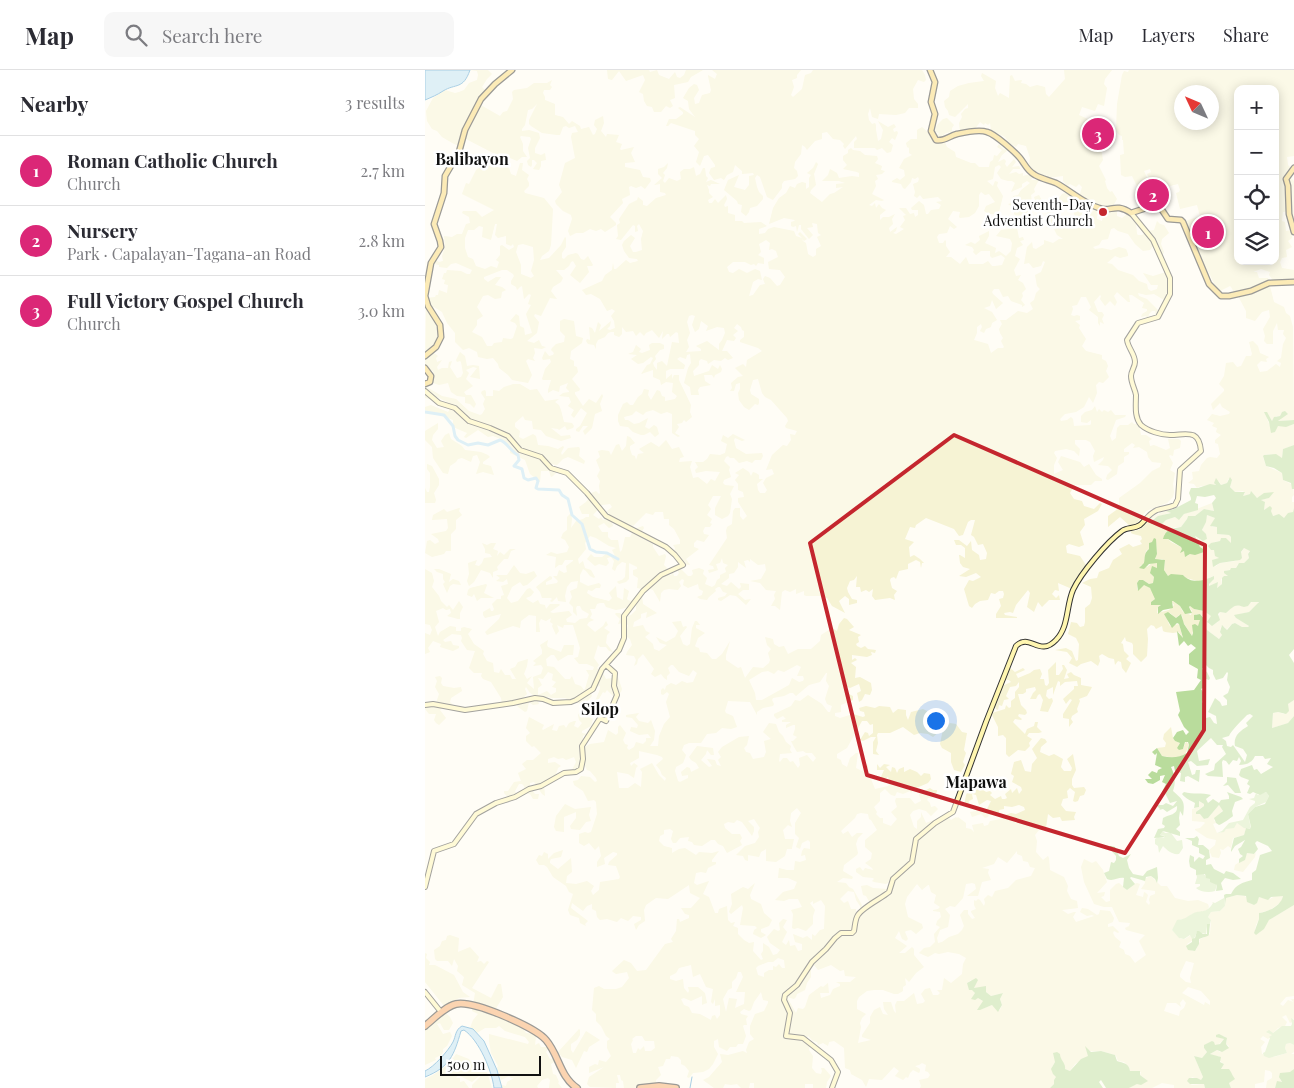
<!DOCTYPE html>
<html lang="en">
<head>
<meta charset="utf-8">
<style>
  body { margin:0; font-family:"Playfair Display",serif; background:#f7f7f7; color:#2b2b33 }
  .controls { position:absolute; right:15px; top:15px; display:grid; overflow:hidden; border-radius:10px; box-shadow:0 2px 12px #0003 }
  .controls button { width:45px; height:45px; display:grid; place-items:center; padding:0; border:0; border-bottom:1px solid #e1e1e2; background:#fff; color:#2b2b33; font:25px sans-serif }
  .compass { position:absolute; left:749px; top:15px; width:45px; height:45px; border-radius:50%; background:#fff; box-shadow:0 2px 12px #0003; rotate:314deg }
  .scale { position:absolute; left:15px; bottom:12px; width:101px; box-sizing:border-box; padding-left:5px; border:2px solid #111; border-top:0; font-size:14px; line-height:18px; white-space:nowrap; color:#111; -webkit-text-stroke:4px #fff; paint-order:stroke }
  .you { position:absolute; left:510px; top:650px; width:18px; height:18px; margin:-12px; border:4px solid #fff; border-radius:50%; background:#1a73e8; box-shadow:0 0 0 8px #1a73e833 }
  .badge { display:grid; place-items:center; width:32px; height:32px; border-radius:50%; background:#db2777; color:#fff; font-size:16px; font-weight:700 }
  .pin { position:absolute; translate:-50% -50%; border:2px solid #fff; box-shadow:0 1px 5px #0006 }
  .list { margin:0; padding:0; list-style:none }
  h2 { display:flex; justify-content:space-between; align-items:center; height:65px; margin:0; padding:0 20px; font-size:21px }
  h2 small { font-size:16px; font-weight:400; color:#7c7c81 }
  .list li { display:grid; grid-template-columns:32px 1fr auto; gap:15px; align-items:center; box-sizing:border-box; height:70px; padding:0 20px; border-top:1px solid #e1e1e2 }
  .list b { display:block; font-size:19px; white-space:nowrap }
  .list p { margin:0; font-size:16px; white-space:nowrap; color:#7c7c81 }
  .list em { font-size:16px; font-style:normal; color:#7c7c81 }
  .icon { flex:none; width:28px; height:28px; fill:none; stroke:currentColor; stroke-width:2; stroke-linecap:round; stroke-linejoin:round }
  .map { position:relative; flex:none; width:869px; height:1018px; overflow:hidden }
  header { display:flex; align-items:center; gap:30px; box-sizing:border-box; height:70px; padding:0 25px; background:#fff; border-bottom:1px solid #e1e1e2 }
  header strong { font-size:24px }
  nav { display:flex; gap:28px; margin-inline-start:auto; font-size:18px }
  .search { width:350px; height:45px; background:#f7f7f7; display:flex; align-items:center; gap:12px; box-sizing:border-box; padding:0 18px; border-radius:10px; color:#7c7c81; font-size:19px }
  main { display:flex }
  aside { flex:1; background:#fff }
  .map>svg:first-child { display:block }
  .farmland { fill:#f6f3d4; fill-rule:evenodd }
  .green { fill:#d5ebbd }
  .forest { fill:#b9dc9c; fill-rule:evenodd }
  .water { fill:#b9e0f7; stroke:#3f96cf }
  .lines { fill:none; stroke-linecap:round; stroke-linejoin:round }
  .stream { stroke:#3f96cf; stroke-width:1 }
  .river { stroke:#b9e0f7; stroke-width:3 }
  .secondary-casing { stroke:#333; stroke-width:6 }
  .primary-casing { stroke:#222; stroke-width:7 }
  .highway-casing { stroke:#222; stroke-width:8 }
  .secondary { stroke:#fff6b0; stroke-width:4 }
  .primary { stroke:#f9d66b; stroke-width:4.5 }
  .highway { stroke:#f5a25d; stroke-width:5.5 }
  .marked { fill:none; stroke:#c4262e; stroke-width:4; stroke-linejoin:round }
  .poi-dot { fill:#c4262e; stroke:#fff; stroke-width:2 }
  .labels { text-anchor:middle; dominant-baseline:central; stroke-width:5; stroke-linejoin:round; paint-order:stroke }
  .poi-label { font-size:14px; fill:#111; stroke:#fff; text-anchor:end }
  .quarter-label { font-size:16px; font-weight:bold; fill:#111; stroke:#fff }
</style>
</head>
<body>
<header>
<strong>Map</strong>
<div class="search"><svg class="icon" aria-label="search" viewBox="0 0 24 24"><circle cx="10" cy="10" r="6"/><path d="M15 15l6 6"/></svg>Search here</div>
<nav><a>Map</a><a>Layers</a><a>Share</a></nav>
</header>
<main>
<aside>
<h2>Nearby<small>3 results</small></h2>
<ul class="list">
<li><span class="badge">1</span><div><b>Roman Catholic Church</b><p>Church</p></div><em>2.7 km</em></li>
<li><span class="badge">2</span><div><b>Nursery</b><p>Park · Capalayan-Tagana-an Road</p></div><em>2.8 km</em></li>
<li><span class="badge">3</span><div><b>Full Victory Gospel Church</b><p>Church</p></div><em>3.0 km</em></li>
</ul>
</aside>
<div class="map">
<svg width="869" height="1018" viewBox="0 0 869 1018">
  <rect width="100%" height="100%" fill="#fffdf5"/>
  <!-- farmland -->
  <path class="farmland" d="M45,0h18l4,4 -5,5 -5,8 5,5 -8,12 21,12 3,-4 4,-1 6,-12 -1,-7 2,-2 13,-2 7,-5h13l5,-3 -2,5 2,2 -2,3h-6l-1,3 2,4v3l10,4v11l8,2 6,7 3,-3 8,5 1,3 8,-2 4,8 2,-1 2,-5 -3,-4 1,-5 8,-4 1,7 -3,8 5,6 1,-3 12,1 -3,7 6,2 -2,5 1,1 13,-3 -3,6 4,9 -10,1v4l15,3 3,7 7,1 1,3 -6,8 -4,-3 -5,2 -5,-2 -2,1 1,8 -8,4 1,4 -13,14 6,6v2l-11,7 -4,-3 -5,2 -6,-2 -7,4h-7l-6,3 -2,-5 4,-12 -1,-4 -8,-4 -7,-7 -1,-3 7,-9 -3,-7 6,-22 10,-5 -4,-21 1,-4 6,-1 -3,-6 -6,2 -3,-2 -3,1 -3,8h-3l-15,-2 -11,-7 -2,-2v-4l8,-16 -5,5 -4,1 -3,15 -3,4v2l7,-1 10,3 1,5 -5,10v5l6,2 4,-2 1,7 -5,1v5l-2,4 -6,-1 4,-6 -3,-3h-2v5l-1,2 -3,-2 -1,-4 3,-3 -2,-10 3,-9 -1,-2 -9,-1 -1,1 3,7v7l4,6h-5l-5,4 -7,-3 -3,4 4,12 5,2 4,-13h3l-1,7 7,5 -2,4 2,4v3l-5,5 1,2 19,5 9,11 -2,36 -2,6 -7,5 -2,4 9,-2 12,-13 4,-8 1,1v9l-4,6v5l2,1 4,-4 8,-2 2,1 3,5 3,1 4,-4 5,9 -1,1h-5l2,6 -9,11 -10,-8 6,-9 -3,-5 -2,1 -2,4 -5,4h-8l7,8 -2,4 -8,5 -2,4 6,8 -7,-1 -9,18 -6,-2 -1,2 5,6 -2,11 -10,8 7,2 5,-3 3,6 4,1 -4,2 -8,-1 1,5 -2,5 2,3 -7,-2 -2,2 6,14 -4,8 -16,-3 -4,-5 -9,-7 -1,-4 -5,-6 -6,1 -9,-2 -1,-5 -8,-4 -6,2 -8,-8v-9l-8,-10 -5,-11 -8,-5 -3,2 9,24 -7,19 5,4 -2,2 1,4 5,-2 -5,7 1,3 4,-2h6l1,-6 3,-1 -2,6 7,11 -4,1 8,-2 2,-4 -2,-11 -1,-1 -3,1 -1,-2 4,-8 5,4 2,10 6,-1 6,1 1,13 -10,-2 7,-9 -4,-1 -7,3 3,3 -3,6 7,7 -9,6 2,3h5l5,9 -2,4 -4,-4 -5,-1v-6l-8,-1 -6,-4 -3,-9 -9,2 -6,-2 -4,3 5,-7 -1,-8 -4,-1 -4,2 1,-74 9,-1 1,-2h2l1,-5 8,3 1,-8 -4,-1 1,-4 -3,-1 2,-6h2l1,-3 14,1 6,3h3l2,-4 -16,-7 -5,1 -4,4 -8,-1v-2l-5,-1 2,-4 3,2 4,-1 -1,-5 3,-9 -1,-11 8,1 5,-3h5l4,-10 4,-1 -1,-6 -7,-4 1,-2h13l6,6 12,-7 -32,-16 4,-11 3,1 7,-14 20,-13 -1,-3 -31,-16 -2,9 -8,-3 -12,-7 -5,-6 -5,-2 -5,-8 -1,-10 7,-13 12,-8 10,3 4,-1 5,-2 5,-7 8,-3 1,-5 -1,-4zM70,154h2l-2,11 3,3 8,-2v8l5,2 2,-2 1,3 -5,3 -7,-5 -2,1v9l-4,5 3,2 -2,6 -6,-2 -6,3 -9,-3 -3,-7 -5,-2 -3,-9v-10l3,-8h6l5,-4 4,1 -1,10 9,3zM98,174l10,3 1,13 -3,11 3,5 -3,2 -10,-4v-9l-5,-13 2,-7zM77,200h5l6,4 1,2 -3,5v3l5,3 1,3 3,-3 2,-1 2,13 5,-5 2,1 -3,9 3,1 -5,9 6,19 -7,2 -1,-7 -4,-2 -1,-10 -3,-2 -6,7 5,2 2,3 -4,12 -2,1 -8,-1 -1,4 -8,1 -2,3h-5l-5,-9 -10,-5 5,-7v-5l6,-4 -6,-9 6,-11 5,-1 7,4 6,-1 1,-6 4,-2 -4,-3 -7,-2 6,-8h-5l-8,5 -4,-3v-2z
    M182,0h42l1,2 7,-2 2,5 10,4 6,-7 2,5 3,1 4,-3 2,-5h17l-12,7 -3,5 -14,3 1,13 -5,2 3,6 -3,2 -4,-2 -5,6h-7l-2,-5 -5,-1 -3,-5 -1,-7 -4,-2 6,-12 -2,-5 -17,6 -7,-10 -7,9 -4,-1z
    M287,0h89l-4,5v3l-5,2 2,7 -3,8 2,2 9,-8 3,-14 6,-2 2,-3h109l3,5 1,5 -2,2 -6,-2 -5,9 1,10 4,5v4h-9l-4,5 -9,2 -17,-1 -1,5 -6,-2 -2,-9 -2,6 1,6 3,4 3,-1 1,2v5l2,11 3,-2 2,-9 -5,-9 10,6 6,-3 2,3 -3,2 1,3 3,-1 1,2 -3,7 -3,-2 -3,4 4,3 -2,7 -4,1 -5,-5 -5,2 -2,-2h-21v-6l3,-3 -1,-3 -11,13 -2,-3 1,-2 -4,-4 -7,-1 -6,-7 -5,1v6l-7,2 -8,9 -2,-3 -3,-2 -1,9 -6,8 -1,6 3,3 1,5 -3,3 -11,2 -2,3v4l-9,12 -6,-3 -7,-20 -3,-2 -2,3 2,9 2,5 4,4v3l-6,7 -7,2 -1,4 -3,4 -5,-4 1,-7 -4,-1 -1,-3 -13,-11 4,-10 11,-5 -5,12 11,3 4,-5v-9l5,-1 -1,-2 -11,1v-3l-7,-6 -2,7 -6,3 -3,5 -3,-2 -7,2 -5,-7 2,-5 4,-1v-2l-7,-10 -4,1 -4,10 -4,-4 3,-10 -5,-6 5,-7 -4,-4v-4l-24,-8 -3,3h-2l3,-7h7l7,-5v-2l-5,-4 2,-1 15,10 -6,-8 -1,-8 -5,-3 6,-10 5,-4 3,1 2,5 -5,8 1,6 4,-1 3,-8 8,-2 1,-3 -3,-14v-1l7,4 2,-5z
    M639,0h48l-7,9 -1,5 3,4 -3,18 -6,-2 -3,7 -13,-4 -3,8 18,8v2h4l1,8h-5v4h5l-1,11 2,12 -4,6 7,14 -1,1 2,7 3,4 2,-1 5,8 -4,7 -2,-1 -11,5 -3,6v3l5,2 1,-6 11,-5 3,1v5l5,2 5,-4 4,2 1,4 4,3 1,11 1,1h4l5,-4 7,-1 3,-9 3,3 4,1 5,8 -7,6 -1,5 3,8 -3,6h-3l-5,-12 -3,4 -7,1 -8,-7 -7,-10 -10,-3 -4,-3 -3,1 -3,10 -6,1 -3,5 -6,2 2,2 7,-1 9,2 8,-3 7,2 2,5v2l-8,2 -5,-2 -8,7 5,1 6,6 15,5 6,6 8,3 1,5 3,2 6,-2 1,-4h-7l-8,-12 10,3 13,-4 3,19 -2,8 -3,1 -10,-6 -8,1 -8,-2 1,3 8,3 12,12 -3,6 -1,-6h-3l-3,3 -1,4 -2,-2 -5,1 1,-3 5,-3v-2l-5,-1 2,-5 -12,-8h-3l1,7h-2l-11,-10 -3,4 3,6 -2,4 -5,-5 -5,5 -5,-7 1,-3 -1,-1 -6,7 4,10h4l2,3 -2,4 2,5 -4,-2v4l-2,-3v-6l-9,-7 2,-3 -5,-10h-5l-4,8 -5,1 1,3 -2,6 3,1 3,-1 3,1v4l-5,1 5,4 -1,3 7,11 -4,7 4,5 16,4v4l4,2 2,5 -2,5 3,6 -6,6 -4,-1 -3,3 1,8 -4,10 -4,-6 -5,10 -8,5 -11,2 -5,5 1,2 6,-1 4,-3 2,2 1,7 16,-1 1,-1v-4l-4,3 -6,-1v-6l4,-4 7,-2 3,-4 2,6 2,-3 3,3 2,-2 4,2 3,-2 4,5h11l-1,2 -9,3 -6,16 2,5 4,-3 1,-10 3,-3h8l4,-3 2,2h5l2,11h5l6,4 -3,2 1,5 4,-1 12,5 4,-2 -2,-9h11l2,2 -1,7 -6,2 -1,6 -3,-1 -1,1 4,7 -3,7 5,3 -2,11 1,8 -1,5 -6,6 -21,8 -10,14 -6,1 -10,-9 -12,10v-11l11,-8v-10l21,-15 12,-12 8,-4 1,-4 -9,-1 -4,-5 -1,-5 -8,-5 -6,1 2,-3 -3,-2 -8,6v3h5v2l-5,3v5l-6,4 -1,8 -9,6 -2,-1 1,-4 5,-5 -4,-4 -10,-1 5,-5 1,-3 -10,5 -1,-6 2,-5 -5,-9 -4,-2h-11v4l5,5 -1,7 -5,-5 -8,-2 -11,2 -1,2 3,5 -3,7v9l9,-4 -5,-8 3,-6 19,6 4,5 5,-3 7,11 6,4v2h-7l-4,4h-16l-5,8 4,6 8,2 2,5 10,3 6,-6 2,1 -4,7 -14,8 1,6 -5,7 4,13 -5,2 -10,-3 -3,2 1,7 13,3 6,9 -11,15 -3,9 -14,-6 1,8 -4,-1 -3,4 4,4 3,-3 1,5h-11l-7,7 -4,-5 -4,10 -7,-5 3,-14 -2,-3 -12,15 -3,8 -3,-1 -6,1 1,2 12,2v1h-21v-4l5,-8 -2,-7 4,-1 1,-4 -1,-3h-4l-4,3 -4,-1 -3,7 -8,1 -5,3 -3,4 -3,-2 -5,-17 5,-9 4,1 8,-4 -5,-4 -10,4 -7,-1 11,-7 -7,-2 -3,-4 -1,-8h1l5,3v-10l-4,-3h-5l-2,-5h5l8,6 4,-5 1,9 7,5 1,5 6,-1 1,-6 -4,-9 -5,1 -4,-8 -3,-2 4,-15h-4l-3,2 -5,13 -4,1 -5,-7 -28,-11 -10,7 -1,3 -5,-1 -5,12 9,3 -5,5 1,10 4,-2 6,4 4,4h-2l-1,5 -1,-6 -4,-2 -8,4v5l-9,2 -3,8 -2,-2 -3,1 -1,2 2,8 5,3 -3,4 1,5 -5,-2 -15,2 -3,-4 1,-7 -4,3 -3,-2 -5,2 -1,-5h-4l1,-11 -3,4 -4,1 -3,7 1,4 4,7 5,1v3l-8,2v-6l-4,-3 -6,5 6,12 -13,-7 -5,-8 -7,-2h-14l-2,-1v-4l-8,3v-5l-6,3 -5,-2 -3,2 -2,18 -5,-4h-4l4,-7 -1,-4 2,-4 -10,-1 -6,-7 -10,-2 11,-2 5,-9 -1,-6 -7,1 -8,-6v3l-2,-2 -4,1 2,7 -8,-6v5l-4,6 -5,1v4l-8,6 6,2 4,-4 8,7 2,-2 -1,-4 9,1v6h-6l-5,4 7,6 6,-1 -5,6 -10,-9 -6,-1 -9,6 -3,-1v-2l7,-2 2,-3 -4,-1 -3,-5h-2l-3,2 1,2 -7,6 -2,3 -7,-1 -3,-2 5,-2 1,-4 -4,-2 -1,-5 -10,4 -5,-3 1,-5 -2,-1 -3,3 2,4 -3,4 -9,-1 -5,1 -3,3 -1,9 -7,-12 -6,-2 -5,8 1,8 14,9 -11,5 1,-6 -6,2v4l-7,4 -1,5 10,-2 3,6 4,2 -5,4 8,7 1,5 5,2 8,-6 -7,-2 -4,-6 10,5 9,-5 3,-6 -6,-9 9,-1 2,6 3,-1 1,1 -7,9 3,8 4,2 3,-2 2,-16 3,-7h2l3,4h-4v3l9,5 -7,5 -3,8 1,1 3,1 1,4 7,1 5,6h4l6,-5 8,-13 -4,14v5l12,8 3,-1 4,11 8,-11 10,1 6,-5 1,-3 -2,-7 3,-4 -4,-4 -2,-8 8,2 1,5 5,3 5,-1 4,8 10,-5h13l9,-8 1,-6 11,-7 5,3 2,-7 5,-6 3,1 7,8 -5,3 12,5 -3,2 1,5 -3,2 1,2 4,2 4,-2 3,3 8,1 -1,3 -4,-1 1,3 -5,2 -15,-2v5l3,-2 2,2 -6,3 5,4 -1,11 5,-1 11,6 1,7 -2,5 -5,-1 -3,6 -3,2 -2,-9 4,-2 -2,-7 -9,4 -5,-2 2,7 6,3v4l-12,5v7l-6,1v3l5,2 13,-4 10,3 2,-1 -1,-4 -4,-1 -1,-3 7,-2 9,2 4,-2 11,1 3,6 5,-4 8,1v5l2,5 3,-8 12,-3 4,2 4,10 10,4 -2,7 -6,5 -5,-3 -8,-1 -6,2 -11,-8 -13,6h-12l-1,2 1,8 -2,8 3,4 -6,-1v-12l3,-5h-5l-8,4 -3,-1 5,-8 3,1 1,3 4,-3v-9l-3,1 -3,-4h-5l-15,27 -10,6v4l4,2 1,4 5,3 3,-9 6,-5h2l-2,15 6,3 3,-3 2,-4 1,3 -4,7 3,3 2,-3 6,15 13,-3 2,-3 -2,-6 -6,4 -2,-2 4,-9h-7v-6l3,4 4,-4 6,1 -4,2 5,5 1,-5 3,1 2,5 2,-4 5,-2v5l6,-3 7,3 4,4 3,-3 6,1 1,5 -3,4 -14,6 -3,4 -1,-2 -7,3 -6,-2 -2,4 -4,-1 -6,-6 -5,4v8l-6,6 3,5 -1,2 4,4h3v5l8,3 6,-7 -6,-7 6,-5 -2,-6 1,-3h14l5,6 6,-3 -2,-7 11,-6 3,2h4v2l-5,6h-4l-1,2 3,3 1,4 4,-1 3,3 -7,7 -5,-5 -7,-2 -6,2 -3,4 4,12 3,2v-8l4,-4v-5l5,11 20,-8 5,5 5,-3 1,1 1,-1 8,6v5l5,1 3,3 -2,-7 11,-2 1,3 4,-1 2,-4 11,-2 1,-3 9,-3 5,1 9,-4 -1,-3 -5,-2 -7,2 -8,-1v3l-5,1v3l-10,2 -1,2 -3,1 -4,-4 -9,3 -2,-5 17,-3 4,-8 -4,-1 -8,5 -3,-10 -4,-1 1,5 -4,2 -1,4 -4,1 2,-11 6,-12 3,-1 11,10 4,-1 2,2 -2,2 5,4 6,-3 1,3h3l2,-1 -2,-4 6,-5 1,4 5,-5 2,6 3,-4 -1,-3 -9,-5 2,-6 -3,-2 3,-12 7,-2 4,11 6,1 1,-8 5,-6 -5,-9 9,-11 4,1 2,3 -6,5 -1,5 9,4 5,-2 9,5 -2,8 3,4h7l1,-3 -5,-9 6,-5 3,16 -4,9v6l2,3 10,-1 2,3 -2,5 -4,1 -2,5 -3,1 -2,-1 2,-9 -5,-4 -3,3 1,7 -5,1 -2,6 5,6 10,1 -2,5 1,3 -13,1 -2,-4 -7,1 -5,-4 -2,14 -7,2 -4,5 2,6 -1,11 7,8 5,-4 1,2 1,12 14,7 4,9 -1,5 4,8 6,2 1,7 -16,2 6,4 6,-2h2l-3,5 3,5 18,-6 -2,-1 -5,1 -7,-4 2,-4 6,1 9,6 2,-1 1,-4 10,1 4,7 -1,4 -5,2v3l5,-1 6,6 -1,1 -4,-2 -1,2 2,4 6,5 -2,5 5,3 1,4 5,2 5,7 11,-8 -7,-14 6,-6 -19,-5 -1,-2 4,-2 1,-3 -11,-1 -7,-15h-8l-10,-3 -10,-22 -3,-15 3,-8 8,4 4,-2 7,9 4,12 -10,11 8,-1 -1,4 -3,1 5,5 4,-1v-11l6,-6 3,-1 8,7 4,-5 6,-2 3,1 -4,11 7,2 1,-5 2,1 2,2 -2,7 3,3 1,-2 -1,-3 1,-4 5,-2v-3l-14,-2 4,-6 -1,-4 7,-3 10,10h6l8,12 13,3 10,-1 10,4 1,3 -2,3 -4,2 -11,2 -7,5h-5l-8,11 9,9h4l6,-4 2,5 -6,4 5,7 4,-1 4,-9 -1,-1 11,-6 1,-14 -3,-3 3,-5 9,-1 5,-5 1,-8 11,-3 8,1 5,7 4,2 5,-8 11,2 5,-3h8l-2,6 -11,8 -11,3v6l-3,6 -1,5 4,3 10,-13 25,-15v91l-8,1 -6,7 3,2 5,-6 5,2 -2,-3h3v21l-1,-2 -1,4 -2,1 -4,-8 -4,2 5,5 -2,4 -7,2 -5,5 -7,1h7l-5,5 -5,-3 -3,3 5,3 -4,5 1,7 12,3 13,-4 -2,-5 1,-4 4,-1 4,2v7l-3,2h3v15l-3,3 -8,1 -3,6 2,4 -6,2 -1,3h-9l1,-7 5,-3v-5l-2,-2 -5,-1 -1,12 -9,2v4h-24l-2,-5 2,-10 -11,-5 4,-4 -4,-3 -1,-5h-6l-3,-2 7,-4 3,2 7,-3 2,-3 -3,-2 1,-4 -3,-4 -4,1 4,2 -6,6h-4v-3l-8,3 -2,3 3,4 -5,6 -8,-2 9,21 -2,3 -9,-3 -4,5 4,3 12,-1 1,4h-31v-3l-12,-2 -10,5h-23l2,-2 13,-4v-4l-4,-3 1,-3 -11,-1 -1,-4 -5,-5 -6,-1 -2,-5 -4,-2 -11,-3h-11l-2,-1 1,6 -14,8 -5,7 -5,-2 -5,-11h-5v4l-3,5 2,8 3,2 -3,3v4l-4,4h-130l1,-2 -2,-6 9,-2 2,-3 -2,-3 -3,-1 1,-6 -4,-2 -3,2 -4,1 5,3v2l-1,2 -6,-3 -3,3 -2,5 -2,-1 -3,3 -8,-4 4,-5 -5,-4 -12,13 -13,-1 -3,8 -4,-7 -11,-6 -1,-4 -5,-2 -1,-20 -10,-7 -5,1 -1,4 -5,-3 -5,2 -1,-3 -4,-1 -5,-5 -3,5 5,5 -1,4 4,6 -1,12 4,5 5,1 1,-3 -1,-3h3l7,8 -4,6 -1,6h-13v-4h-8v4h-51v-5h-4l-1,5h-8l-4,-4 -6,1 -6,-1 -2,4h-9l-11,-8 6,-3 13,-15 -2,-8 8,1 15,-4 4,2 -1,-3 3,-8 5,-3 -4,-5v-8l5,-12 9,-3 4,-8v-2l-5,-1 -2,-8 -7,10 -3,8 -2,1 -5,-2 -4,3 1,2 7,2 -2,3 1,6h-3l-1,1 3,10 -3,8h-5l-2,3h-6l-3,4 -8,-4 -1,-8 -4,2v6l4,7 -5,10 -4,5 -6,3 -10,1 -4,5 -2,-1 2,-6 -4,-5 -4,-2v-4l-3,-3 -7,-1 -1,3h-4l-3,7 -5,1 3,8 -5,5v4l-16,4h-16l-1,-7 -2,-1 -1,-5h-3l2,8h-3v5l-26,-1 -3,-3 2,-7 15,-10 -15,6v-6l6,-3 3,1 1,-5 7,2 5,-6 -4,-8v-7l3,-2 -4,-3 -5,-10 -5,-5v-7l-4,-4 2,-22 5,-2 5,3h12l6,-2 7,-9 -2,-6 -11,2 -3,-2 -1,-1 12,-11 7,3 6,8 9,-1 19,-26 8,-2 -2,-3 5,-8 1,-12h2l1,3 9,-4v-3l-4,-1 -4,-6h10l9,-10 -10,-5 -1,-8 -21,14 -12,-1 -10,7 -2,5 1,11 -6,4 -3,5 -2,-6 7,-4v-3l-8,-1 -5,5 -7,-3 -4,4 -10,-3 -7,1 -3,-3 -1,-6 -4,-2v-5l-5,2 -4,5 -11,-8 -1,5 17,13 -3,3 1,2 -6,-3 -1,-5 -9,-3 -2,-5 5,-16 -4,-2 -3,-6 -13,-9 -6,-10 -3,-2h-5l-3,-5 3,-5 3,1 2,-4 4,2v5l6,-6 9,-3 -2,7 -10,2 -1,2v2l8,6 13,-11 1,14 -5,4 -1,7 10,1 11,-3 7,5 -3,5 2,4 6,-5 1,-8 19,-3 1,-2 -4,-11 -8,-1 1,-3 8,-7v-2l-4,-1 -9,6 1,6 -8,3v-5l4,-6 -2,-10 -4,4 -6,-7 -5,3 -5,-3v-9l6,-2 3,1 3,-1 6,-18 -1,-12 -2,-2 -6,1 -5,-10 -9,-6 -1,-4 5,-1 3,-4 9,1 5,5 2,-1 -1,-3 -6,-7 -3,-1 -2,-4 -6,5 -8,1 5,-10 -2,-5 -8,3 -3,-2 -5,1 -4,-2 -6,2v4l7,-1 6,4 -3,2 -4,12 -6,-1 -3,2 -1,3 1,12 -3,-2 -8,-12 -4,1v4l5,7h4l-1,5h-5l-3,-5 -5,-1 -1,-7 -2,-2h-3l-4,7 3,6 -7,4 -7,-8v-2h4l6,-9 7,-1 -3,-8 8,-4 -4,-5 5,-4h6l8,-7 -7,-7 -2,1 -6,-6v-5l4,-3 -4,-5 3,-11 15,8 -2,4 1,1 11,-6 -2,6 5,1 2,-5 5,-1 2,3 3,-5 5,-2h2l-2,5 4,2 4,-5 -3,-3 -1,-5 2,-3 3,-1 4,6 6,2 -2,7 -9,5v2l5,1 -4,2v12l7,-4 14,-2 4,-12 8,5 2,-2v-6l2,-2 6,8 -3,7 2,4 3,1 -1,3 2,2 5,-3 2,-5 7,2 3,-3v-3h5l-3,-4 -9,1 -9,-4 1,-4 6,1 1,-3 -6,-7 -6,-1v-2l13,-2 -3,4 3,4 9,2 3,-3 4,11 -1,9 -4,6h8l1,-10 5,-12 6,-7 -4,-15 3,-8 -2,-2 -4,3 -2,-1v-4l2,-2 2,2 1,-4 5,-3 5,2 6,-4 5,2 6,-1 4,-9 -4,-3 -4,6 -10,-4 -6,-7h-2l-3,3 2,5 -3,3v4l-3,-2 -3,-4 -6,3 -4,-3 3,-5 -11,-15 -5,5 -1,5 -3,2 2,-6 -2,-4 -8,-1 1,-3 5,-7 -2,-6 -4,-3 2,-11 -4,-2 -6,1 2,-5 -5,-5 1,-1h4l4,4 7,-2 5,-5v-8l-6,5 -14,3 -10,-3 -2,-4h-4l-3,1 -2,5h-5l2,5 -2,4 4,2 -5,2 -2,3 8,7 8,-6 3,-5 2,4 -4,3 6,4 -3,3 -1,8 7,9 -4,-1 -3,-4h-6l-2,-2 -4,13 5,7 -2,3 6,5 3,6 12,-2 4,12 -1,3 -8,4 -6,-6 -2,3 -2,-1 -6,10 -7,4v-2l6,-5 4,-10v-3l-11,2 3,8 -8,9 -19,-7h-13l-4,-1 -9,2 -9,-6 -4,-6 -1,2 2,5 -6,6 17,1 1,3 -6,1 -4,-3 -2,9 -2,1 -7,-5 -2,-4 -14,1 -1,-6 -10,-16 -8,-3 -2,-3 1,-3h-8l-5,-5 6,-17 -8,-1 -6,-9 1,-3 -1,-3 -9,-1 -9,6 2,2 6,-1 2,4 6,1v2l-6,3 -13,-4 1,-3 -8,-3 -5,7 2,4 -5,2v-21l5,2 2,-5 -2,-5 -5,-1v-55l7,4 2,8 -2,6 7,9 2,5 6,6 2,-2 4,5 6,-9 4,6 -3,6v6h-2l-11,-3 4,-3 -1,-4 -4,1 -3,-2 -7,3 3,11 -4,5 3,9 2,-4 10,-6 6,1v4h5v-3l3,-1 8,2 -4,5 6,10 10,7 -1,3 4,7 6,2 1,9 5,1 2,-4 4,6h5l2,4h4l-6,-10 5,-2 3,-5 10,-3 -1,7 -3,8 3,5 5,-3 -5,7 7,6 -1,-12 8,-3 2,-6 -2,-3 -8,1 3,-3 -3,-2 9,-7v-4l-2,-5 8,-5 -1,5 1,2 13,5 3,-7h10l-1,10h-5l-10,6 -4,-6h-3l-5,4 1,7 7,1 11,12h5l2,-3 3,8 6,2 3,4 1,-1 4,-14 -3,-5h7l1,-3 -7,-3h-8l-5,-6 4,-1 2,-9 -7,-23h-9l-1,3 -6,-3 2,6 -3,4 -4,-9 1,-2 -3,-2 1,-4 -5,3 -5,-2 -2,4 1,9h-4v-16l-7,-1 -8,6 -1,7 -7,-2 -26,9 -2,-3 14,-13 2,-5 -16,4 -2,-3v-3l7,-4 1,3h2l1,-2 -2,-5 5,-5h4v-3l3,-1 -3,-9 7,-2 -1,-5 -4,3 -7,-1 4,-3 -4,-3h11l7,-10 6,8 6,1 8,-3 3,5 -10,9 -4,1 -3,-4 -8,5 -5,11 4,5 7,-2 9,-12 3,-1 4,4 -3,4 -5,2 2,2 5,3 5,-3 2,4 5,1 1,4 4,-5h9l1,1 -10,7 3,1 16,-2 3,4 -6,4 1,3 8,1 5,-4 7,-1 2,-4 -7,-4 -2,-4h-3l-1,2 1,8 -4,-4v-5l-4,-4 3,-6 -2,-6 7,-3 1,-7 -7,1 -4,5 -2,9 1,6 -8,-1 -1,-4 -5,5 -2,-1 2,-2 -1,-1h-9l-2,-6 -4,-5 14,-11 2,1v2l-6,3v3l11,-2 1,-2 -5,-5h4l2,-6 5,3 3,-1 -1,-6 7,-5v-1h-8l-3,5h-3l-4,3 1,-11 -10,-2 5,-3 6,2 10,-2 2,-5 -4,-7 -4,-2 2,-5 4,-3v-13l3,-3h1l1,5 -1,9 5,-7 7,-2 3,-2h3v-3h-7l-3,-7 7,-5 3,-4v-4l7,-3 3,3 1,-1 -1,-7 1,-5 -3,-5 3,-6 -4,-10 4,-3 -2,-6 4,-1 7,1 2,4 5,-10 3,-1 3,7 4,-5 1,-10 3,1 5,6 -5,3v3l2,6 3,1 1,4 2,-6 6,-1 -5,-4 12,-7 8,5 7,-7 6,9 7,-2 5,10 -4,1 -1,4 13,-1 -2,6 3,11 5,-1 9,7 4,-5 4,2 5,-9 -14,-1 -10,2 -1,-3 3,-3 -3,-5h8l4,-3 3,-5 10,1 5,-2 2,-9 -6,-3 2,-6 5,3 5,-4 12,6 -3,1 -7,-3 -1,2 2,8 10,6 16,-1 1,3 -2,4h-6l-3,3 -5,-2 -8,2 -5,-5h-4l-2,-2 -2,1 -2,4 6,6 -1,3 2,7 -7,3 -1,3 2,2 9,1 -4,8 2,5 -2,14 -2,3 -6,3 -7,-4v-7l6,-12h-8l-5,9 3,4 -4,6 5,4 -2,4 2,1 -2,3h-5l-2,4 1,3 5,1 -5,7 -7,-2 -3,3v4l5,2 -13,10 4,6 -6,-1 -10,-12 1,-4 -2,-3 7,-1v-4l-6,-11 -5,-4v-6h-5l-1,-7h-8l-2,3 -7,-2 -13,13 -8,-3h-4l-12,-8 -2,-4 5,-4 -2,-3 -8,1 -9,10 6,4 2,-2 2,3 3,-1 6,3 1,4 -4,2 -5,-5 -6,3 4,6h6v5l3,3h7l2,12 2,-2 3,-13h5l4,-8 9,-3 1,2 -4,7 2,3 11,6v3l6,9 6,-2 1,2 -2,9 5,5 -1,5h3l2,-3 1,4h3l2,-3 -2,-3 3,-2 8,8h3l2,-2 -1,-4 7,-2 5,2 -1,4 4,4 -2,6 7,3 3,-2 2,-5 3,-2v-3l6,-3 -1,-4 3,-3 -5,-2 -1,-5 -2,5 -4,1 2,6 -9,3 -1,-3 6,-1 -1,-3 -4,-1 18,-27 -1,-7 1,-4 5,-3 1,-13 2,-3h5v8l3,4 4,-4 -9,-14v-4l6,-1 -1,-5 -5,-2v-6l-3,-4 4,-5 -4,-2 8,-5 6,4 2,4 2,-4 3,1 3,2v4h4l-6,5 1,6 2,3h5l2,-3 -4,-7 3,-5 8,-4 -2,-5 -6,1 6,-15 11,-10 4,1 4,-6 -1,-6 5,1 2,-4 -11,-3 -1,-2 3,-5 -1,-3 -16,-18 -6,-3 -3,-4 -4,-14 -5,1 -3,10 1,4 8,5v4l-1,2 -3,-1 -6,6 -5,-3 -5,-7 -1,-7 2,-4v-6l-4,1 -2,7h-4l2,-3 -1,-5 7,-6 5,-1 -8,-8 8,-4 3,3 1,-7 15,-9 -4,-3 -18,-6v-2l4,-3v-6l-2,-1 -1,-3 -4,-3 -3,4 4,3 -5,4 3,3 -2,3 -7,-1 -5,11h5l6,7 -5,2 -3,-2 -4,3 -7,-1 -6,4 -1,-3 -6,-2 -2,2v4l-6,6 1,5 15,-5 3,-6 6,4 2,-4 2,4 -1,3 -6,3 -1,3 -2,-3h-8l1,6 6,4 -11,2 -2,3 1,5h-8l-1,-8 -6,-4 4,-15 3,-5 -1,-9 -3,1 -1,4 -6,-2 -3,2 8,6 -1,4h-14l-4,2v8l6,-5v5l2,-4h5v5l12,25 -1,7 2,5 -6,5 -2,-2 -2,3 -5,1 2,3 -4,6 5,3 -2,1 -6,-4v-19l-5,-2 -6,2 -8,-4 -7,2 -3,3 -7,-4 -4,4 -8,2 1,3h3l6,4 5,-1 9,-5 -3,9 4,2 5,-4 3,2 2,7 -4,3 -5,-5 -6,3h-3l-8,-3 -5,-5 -8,-1 -2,-5v-6l5,-11 4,-2 3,3h3l5,-8 4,-3 2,-5 5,1 -1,5 3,5 6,-10 3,1 2,5 3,1v4l10,-2 2,-3 -5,-4 1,-9 -7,-1 -5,3 -1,-5 -7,-3v-7l-12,4 6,-9 3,-1 3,-6 -2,-1 -8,6 -5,1 -7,-5 6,-4 -9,-1 5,-2 3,-7 5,4 -2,3 3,1 8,-3 -1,-5 3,-2h8l4,2v4l-4,1 -5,6 1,3 -3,4 1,3 3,4v-7l5,-2 5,5 5,-24 7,1 -1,-10 -2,-1 -6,5 -1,-3h-2l-5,5 1,-8 -4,7 -7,-8 -6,3 -2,3 -4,-4 -4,4 -3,-5 -7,1 -4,-5v7l-3,3 -5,-2v-3h-3l-3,1 -3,4 -7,3 -2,4v5l-2,-4 -6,-1 -2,-3 1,-2 3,1v-2l-1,-11 3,1 3,5 3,-11 3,3 -2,6 12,-10 -1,5 -3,3 3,1 5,-2 -1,-7 -3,-5 4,-5 -3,-2 -5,2 -7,-12 -9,-5 -5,1 -4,-5 20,-9 3,-6 7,-5 1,-7 1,6h2l10,-9 4,3 8,-2 -1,-2 -8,-1 -5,-7 -2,-6 2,-4 7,-6 4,3 -5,8 3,6h3l6,-2 -1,-11 2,-8 -4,-7 -2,2 1,5 -3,1v-6l-2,-1 -12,15 -5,-1 2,-3 -1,-11 3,-2 -1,-4 10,-15 8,-4 1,-3 5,4v4l4,1 9,-8 10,-3 -1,-2 -5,-1v-8l-6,1 8,-7 -4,-4v-5l6,-2 4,-4 -1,5 -4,5 2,2 -2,6 2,2 4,-5 8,3 4,-2 -1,-7 4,-3h6l4,-2 2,9 4,-2 3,-6h2l1,8 2,2 -2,4 5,-2 9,4h-9l-1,2 -3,-1 2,5v3l4,4 -5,3 1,3h3l3,-4 3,4 8,-8 1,4 -3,6 1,2 3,-1v7l7,2v6h7l2,2 17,-1 6,4 -8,3v5l6,-1 3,-4 6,-2 20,4 2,5 6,2 -4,-4 2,-2 7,7 -3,2 -2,-2 1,2 3,2 2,11 5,3 3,-2v-6l5,-3 -4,-9 4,-2 -3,-2 -1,-9 -5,-1 1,4 -6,1 6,7 -4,4 -8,-10v-4h-2l-2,7 -1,-6 -3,1 -2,-1v-4l3,-1 1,-1 -11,-2 -15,6 4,-16 6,-10 7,-5 4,-7 5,2 2,-4 5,-2 4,1v6l3,-2v-9l2,-3 -4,-2 6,-5 3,-6 2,2 -4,10 2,11 -5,5 -1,3 12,9 8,-8 4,-1 9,-6 -7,1v-4l9,-1 -6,-2h-17l6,-6 2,-6 7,4 2,5 13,-2 7,1v-4l-2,-1 -14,-3 4,-4 -4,-5v-4l5,-3v-3l3,-2 2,2 7,1 5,4 12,1 1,3 -3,4 7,3 -1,4 4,1 -3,3 -6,1 2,4 -3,2 1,5 -4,8 12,6 -2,1 -6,-1 -7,5 3,1 3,-3 1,5 3,-4 3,4 4,2 -6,5v5l3,-3h6l6,-3 -3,5 1,5 -4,4 1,4 7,-5 -1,4 -3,2 3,1 8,-5 -4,-2 5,-7 -2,-4 3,-1 -7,-7h7l4,6 4,-1 1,4 3,-2v-5h-6l-1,-2 8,-7 5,4 2,9h2l3,-4 8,-1 2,-4 -5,-3 6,-1 -4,-4 -15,2 -3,-4 -3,3 -3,-2 1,-4 -2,-8 5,-2 1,-3 -1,-2 -3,2 -3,-1 -1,4 -6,7 -2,-1 -2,-4 -9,-2v-1l5,-3 3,2 5,-4 -1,-6 -5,-2 5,-9 8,-4 -3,-2v-5l-2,-1 -1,-4 5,-4h6v-9l5,-3 8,7 2,-1 4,3 3,-3 -5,-1 3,-7 6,-6 4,-1 7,7 -2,3v4l-6,1 -5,4 -1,4 4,-1 3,7 8,5 1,5 15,6h4l4,4h10l1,-5 3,-2 1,-5 3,1 5,-6 -5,-3 2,-3 4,5 5,1 -6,5 -4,7 6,-3 2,2 -1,3 2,3 7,-8 2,3 -4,5 7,-1 1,2v1h-7l-4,5 7,-2 3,2 4,-1v3l7,-2 3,3 -2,3h8l-5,9 1,3 -4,3 1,7 3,-2 -1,-3 5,-2 6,11 -1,5 -11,-4 -4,4 2,6 -3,3 -4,-3 -4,3 -6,-6v-3l-3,-1v-4l-3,-2 4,-1 1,-7 5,-1 3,-5 9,-7 -3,-2 -5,3v3l-11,5 4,-9 -3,-2h-4l-7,-2 -4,-6 4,-6 -2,-2 -4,2 -2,12 -6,2 6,5 2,-5 3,1 -1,4 6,10 -4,16 3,4 -5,1 -2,-3h-6l-5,-3 2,-5 9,-4 -6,-8 -4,1 -4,-3 -2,3v11l-4,7 -6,4 -9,1 -1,-1 1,-5 -7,-1 -5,8 9,8 -3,2 -4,-3 -3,7 -8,1 -2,3 2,6h4l2,-3 1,1v5l4,6 -4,5h5l9,7 6,-7 3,7h14l5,-3 4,5h3l7,-1 3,-7 -4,-3 -9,3 -2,-2v-5h-9l-5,4 -3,-3 1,-2 -2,-3 -7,-2 6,-3 4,2 5,-4 -1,-4 10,-5v5l-4,7 11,5 -1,5 4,-2 7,5 5,-5 1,-8 -2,-4 -14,-3 5,-6 16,-2 2,10 4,-1 1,3 -4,1 3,4 -6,3 -2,8 5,3 -6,11 2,6 5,-1 -3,5 5,3 3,6 -4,4 1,3 -2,4 4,5 -3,2v-2l-11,-4 -3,-5 -5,1 -4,-8h-5l-2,3 1,2 10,9 -7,6 -4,-9 -2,6 -6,2 8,4 5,8 -5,3 -1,4 -5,2 -2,4 -4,-2 2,-4 -1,-3 -4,3v6l-3,7 14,4 3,9 7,-5h5l1,-1 -3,-6 2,-3 -3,-5 -1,-4 3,-5 -2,-4h6l12,-9 9,2 6,-4 -3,-6 4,-3 2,-7 4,-4 -3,-3 -2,-11 6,-3 4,-10 -2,-1 -2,5 -8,2 -4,-5 -5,1 3,-17 5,-5 1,6 3,1 8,-5v-4l9,3 6,-4h4l-6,-4 -3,-6 5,-3 8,2 7,-7 1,-5 -2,-5 3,-4 -8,-3 -11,10 -1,2 2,3 -3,4 -7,5 -2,-1 3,-10 -2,-5 2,-5 5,-2 8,-11 6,-2 7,6v4l6,5 2,4 -2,5 -4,4 7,1 3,-2 3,-9 2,2 2,-2 -12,-11 -2,-5 2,-7 -3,-3 -3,3 -6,-3 -3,2 -4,-5v-5l-17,2 -6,-3 -3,-4 -4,1 -4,-8 1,-6 -4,-12 -8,-2 -2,3 -7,-4 -4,-6 -14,-7 -1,-7 -2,2 -3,-2 -1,2 -4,-3 -5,7 -15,3 -1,-9 3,-6 -1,-3 4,-5 3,-1v-4l-13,13 -6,-2 -1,-4 -3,-4 -1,-6 5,-4 1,-6 8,-5 11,-3 15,-2 -3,-5 1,-3 14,8 -1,7 3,8 2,-3 9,5 1,-22 2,-1 3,6 7,-1 -1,3 5,1 4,3 7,-2 8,2 1,7 3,3 16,-18zM341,170l4,3 -1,7 3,-1 4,2 2,6 -10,5 1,7 11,1 5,7 -5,8 -3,1 -7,-8 -5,-2 -2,3 2,5 -5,1 -7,10 -4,1 4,-14 5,-3 4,1 -2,-9 -5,-2 -8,4 -8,-4 -6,4 -4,-1 -2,-5 6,-5h12l6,3 3,-1 2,2 2,-3 6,1v-6l-6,-3 3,-3 -2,-8zM267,245l3,1 -3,9 3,7 4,-3 2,-8 7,5 -2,5 11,-4 7,1 1,5 -3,7 -3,4v6l-12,-9 -11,5 5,3v2l-15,1 3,-5 -2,-7 3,-7 -3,-11 2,-6zM165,466l6,2 13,8 7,2 -4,2 3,6 -9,-2 -4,3h-8l-3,-3 -4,5 8,7 4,-2 7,2 3,-3 -2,-5 4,-1 3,4 -2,8 3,2 2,-5 5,-4 4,1 -1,14 -3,3 -4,1 -1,1 2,2 7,-2 3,-3v-16l8,4v2l-4,1v5l5,3 -1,10 5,1 -11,12 -3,-1 -1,-1 2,-8 -5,-3 -1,12 -6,-3 -1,-11 -7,7 3,5 -3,3 -16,-4 -6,-4 1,-3 4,1 4,-3h4l1,-3 -2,-2 -11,3 -8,-4v-7l3,-6 3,2 4,5 4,2 1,-1 -4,-7 -6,-2 -2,-7 -4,3 -1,-5 8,-10 -1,-6zM372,595l4,2 -4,9h6l1,3 -1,2 -4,1 -7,-4 -3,7 -27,15h-6l-1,-7 -6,-13 13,-8 6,-1 6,3 4,-4 6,2zM123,602l5,2 -1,6 4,2 -4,5 4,1v4l-5,3 -4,-4 -9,4v-7l4,-3 -4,-7 5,1zM401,603h1l-1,8 3,5 -4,13 2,5 5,2 -2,6h-2l-6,-8 -14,-9 -8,6 -5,-1 -4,6 -17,8v2l3,3 6,-3 3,3 -4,1v2h9l-5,3v3l7,-3h2v4l-2,6 4,2 -4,4h-2l3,6 3,5 6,-1 3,2h6l4,5 -3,4 -6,-7 -8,3 1,7 -2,3 -5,-7 -3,1 -3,-4h-4l-3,4 -1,-1 1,-7 12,-1 -2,-3 1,-4 -5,-4 -3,-6 -4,-4 -3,-8 -7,-1 -6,9 8,7 -7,2 2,11 -2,5 -11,2 -3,-6 -4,-1 -2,-4 3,-3 2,-9 -10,1 -17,10 -4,5 3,5 -3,3 3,6 -4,-1 -2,-5 -8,-1 5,7 -3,1 -8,-7 5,-6 1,-4 4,5h3l-1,-7 -16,-2 -8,11 2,3 5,3 3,5 -8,4 -1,-4 -3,-1 -6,5 1,4 6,-1v3l-8,4 -2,-1 -3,-10 1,-4 7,-4 2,-5 1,-3 -4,-5 2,-5 5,-2h12l6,-9 9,-1 6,-5 9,1 6,-2 -4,-11 -7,-3 -1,-2 3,-10 22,1 7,13v-3l6,-4 10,-2 1,-2 -2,-4 1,-2 11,-2 6,-3h3l3,3 13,-11 11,-3zM214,681l18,4 5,2 1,2 -7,6 4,5 2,5 4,3 -1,3 -6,-6 -7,-12 -12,6 2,3 -1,15 -6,-4 -7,5h-9l-2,-16 11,2 6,4 2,-10 2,-2 -4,-3 -3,3 -1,-3 9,-5zM372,738l4,5 -6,10v11l4,4 -3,9 4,2 2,-6 6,-3 2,2v7l-6,-1 -2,3 -1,5 4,-1 1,5 -6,2 -5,-1 -1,9h-7l-8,-2 -1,10h10l9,4 -3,7 -11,3 -8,8 9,1 5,-2h9l4,8 -11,3 2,4 -1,14 2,1 4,-1 8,3 7,-7v-8l2,-6 -5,-7 3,-2v3l8,-4 4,6 -1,23 -4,1 -5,6 -3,-2v6l-5,-4 -4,2 -10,-4 2,8 7,2v6l-4,1 -3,-6 -5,1 -1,-6 -3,5 -4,-3 5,-10 -4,-5 4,-7 -4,-1 -4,4 1,7 -2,1 -4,-2 -7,8 3,6 10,7 -3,4 -4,1 -4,-8 -6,-4v8l-2,3 2,5 -2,1 -8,-9 1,-9 -5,1 -5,-3 -6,-6v-6l-5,-2 2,-4 -4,1 -3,-3 -1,-14 -8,3 -1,4h-3l-6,-16 -6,-3 6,-13 -12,4 -3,-2 2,-10 5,-1 5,1 2,-5 8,-4v-2h-4v-2l7,-9 -7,2 -13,-1 -3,3 -11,-7 -6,1 -7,4v-5l-8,-2 -5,-5 1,-5 4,-2v-4l6,-1 3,2 -2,8 2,4h3l4,-5 9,-1 -1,4 4,1 2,3 8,1 9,-6h4l3,4 5,2 4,7 15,-8 -2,-4 2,-3 -2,-4h-8l-7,-6 -1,-4 4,-2 6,1 3,-3 5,2 10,14 2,-5v-4l-6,-6 6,-2 6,9 -2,4 1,5 -4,6 -10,3 -9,9 7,1 2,4 3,1v-6l11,2 2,-5 5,-3v12l10,1 9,-6 2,-7h5v-1l2,-9h-9l-2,-9 5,-5 4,2 -2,-6 1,-8zM436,743l7,1 1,5 2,1 6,10 -12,10v7l7,6 -1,6 -6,4 7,5 1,2 -8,-2 -2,3 -3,-4 -4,2v3l7,5 10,1 1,1 -2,2 2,1 12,2 3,-2 1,2 -3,5 -14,-1 -6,-3 -6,1 2,9 3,1 4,7 -9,6 1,-4 -9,-16 -4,-2 -3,-4 -9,-1 6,-4 9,1 1,-2 -10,-6 1,-6 13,-10 1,-2 -2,-9 2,-6 5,-5h-6l-5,4 -4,-6 -5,3 -2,-3 14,-13 2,-4zM592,781v3l5,2 1,5 5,1 2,5 5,1 -4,8 -15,4 -8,8 -13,3 -3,6 -4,-2 -4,4 1,4 -1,3 -4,-6 -2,-1 -2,2 -2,-1v5l2,4 -5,2v1l4,6 -3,1 -4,-5v-4h-4l-4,5 4,11 -2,4 -4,4 -9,3 -7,5 -4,1 -1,-5 3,-8 8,-3 2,-12 -5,-6 5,-3 5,1 8,-9 3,-14 6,-1 3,1 1,5 -9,7h11l4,-14 9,-2 -3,-7 1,-4 -7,-1 12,-4 4,-7 9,6zM492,814l5,6 6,-5h1l2,7 5,3 -2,8 6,4 -2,2 -5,1v1l7,1 1,5 -4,4 -1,4 4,2 -6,7 1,8 -5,5 -6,1 -5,5 9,4 7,-4 4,1 9,-2 11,2 7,4 -3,6 -1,10 -11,9 -7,-5 -2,12h-5l3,3 -2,2h-5l-3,-7 -5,1 -4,5 4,7 -2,2 -6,1 -3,-11 -10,8h-7l-2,4 1,8 -2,-2 -3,-9h-8l1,7 4,6 -5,-1 -3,-7 -6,3 -4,7v6l-8,12v2l9,3 -13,3 3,-16 -1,-4 2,-5 4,-4 -9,-5v-8l2,-4 8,-6 7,-1h9l11,4h4l5,-3v-4l3,-2 -1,-7 4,4 7,-9 8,-6 -10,-12v-6l-2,-2 -7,6h-6l8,-7 -12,-8 4,-7 3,8 4,2 2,-2 -3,-7 1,-1 5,-1 5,4 7,-6 -1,-4 -14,-7 -3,-13 2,-7zM423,821l6,1 2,8 4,6v6l-4,4v-7h-5l-3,-8 -4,2 -4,-4zM353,888l6,2 1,8h-3l-3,-4 -3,3 -3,-1v4h-4l-5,3v4l-6,-2 -2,-7 2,-2 10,-4h5zM761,891l8,2 -4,15 1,5 -5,-1 -6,-5v-3zM266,895l2,12 7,-3 6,13 7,2 -2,13 2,2 2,-5v7l5,-1v10l-3,4 -2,-4 -3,1 -1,4 -11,-6 -8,-1 -3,-6 -5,-2 -3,-6 3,-1 7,3 11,-5v9l2,-1 3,-1 -2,-10 -7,-6h-10l1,4 -1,2 -4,-5 -1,-9 -7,2 -6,-2v-3l6,-3 3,-5zM389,895l4,5 13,-5 9,6 4,-1 1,6 11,1 -6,5h-14l4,2v2l-7,3 -3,6 -9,3 -1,-5h9l-1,-10 -5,4 -2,-1 -12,9 -4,12 -2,2 -5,-1 -2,5 -9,-16 7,2 2,-2 1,-3 8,-4 2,-7 4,-6v-9zM313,902h3l2,5 -7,15h9l-1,12 -9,4 2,-9 -8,-1 -3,14 -3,-13 5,-9 4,-2v-6l4,-4zM546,910l4,5 -1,3h12v4l5,4 12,-3 -3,6 2,6 -2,5h-1l-7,-5 -10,4 1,-8 -5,-3 -4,1 1,-6 -8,-10zM763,917l13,4 9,10v4l-5,-3 -1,3 -22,-12zM758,929l3,4 -2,5 -4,3 -1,5 -15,-5 3,-8h9l5,4 -1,-4zM211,966h6l3,5h9l1,7 -4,3h-6l-1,-5 -4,4 -2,-2 -2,5h-3l-2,-9 2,-4 -1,-1z
    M704,0h165v86l-7,1 1,8 6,6 -3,7 3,3v38h-2l-1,-8 -8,1 -1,9 3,1 1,9 6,-1v8l-4,3 4,6 -6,3 1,7 -5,1 -2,4 2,6 12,2v12l-19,1 -6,-8 1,-3 -9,-3 -8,3h4l2,6h9l6,24 10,5 2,6 4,3 3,11 1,93 -16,1 3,-2 1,-7 -2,4h-4l-4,5 -3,-5 -2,3 4,9 4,4 2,-6h12l5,-2v21l-11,4 -1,9 -12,-4 -6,1 -1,2 3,9 16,7 1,7 10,5 1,10 -2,2v5h2v6l-1,4 -9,6 -8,-3 -4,1 -1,-5 -4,-3 -3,2 1,-8 -5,-2 9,-2 3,-5 -15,5 -6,-6 -1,2 -8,2 3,-3 -2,-2 -9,1 -4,-6 2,-6 -4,-1 -1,4 -6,2 -2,-4 -4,2v2l-14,1 -4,2 -3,-4 -6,-1 5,-4 -1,-7 7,-1 2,-6 6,-7 3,-1 7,1 3,-4 -2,-10 -3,-1v-3l6,-5 -5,-3 1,-4 -5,-2 2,-3 -7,-3 5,-6 8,2 9,-2 1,-2 -8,-5 -2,-4 -7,7 -2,-6 13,-13v-2l-5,-5 5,-8 2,-13 7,-1 4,5 4,-1 5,-10h5l1,-2 -3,-12 4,-1 5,5 2,7 9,4 -3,2 1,3 -6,-1 -4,4 3,7 7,-1 9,-7 4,3 1,-4 -4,-2 4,-3 2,-14 3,-6 -3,-4 1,-4h-6l-1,-7 -4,8v13h-6l-3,-3 1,-5 -2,-7 7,-12 -1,-7 -7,2 -7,9 -9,-3v-7l-9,-17h-2l-4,-7 -1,-1 -12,6 -8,-17 -11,-19 -14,-32 1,-3 14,-5 -3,-11 -17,4 -4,-16 3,-1 1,-2 -2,-6 -8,2 -12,5 -2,-14 -7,1 -2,-4 4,-2 -1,-3 -6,2 10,22 -11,5 -11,-22 -7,1 -4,-2 -1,-20 4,-1 -1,-14h-1v-4l-3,-1 -3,-4 1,-27 5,-29 2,-4 4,1zM813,19h37v172h-37zM756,22h30v30h-30z
    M139,249l10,2 2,15 7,2 -1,5 -11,8 -1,8 4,2v5l3,1 1,5 -6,7 8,10 -1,2 -4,1v2l8,12 6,-7 7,4 6,-9 1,2 -3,8 2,7 -7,3 -3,14 -7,7 -2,-4 5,-5h-5l-4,6 -3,-1v-2l4,-3 7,-13 -6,-5 -7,10 -3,-3 3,-5 -6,-4 3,-4 -2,-5 -10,-1 4,-3 6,-1v-1l-3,-3 2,-5 -8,3 -1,6 -6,-2 -5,3v-3l3,-10h-8l-1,-1 3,-10 6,-7 -1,-3 -7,1 -1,-2 3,-7 4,5 4,-1 1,-2 -3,-3 1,-2 4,-4 8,-2 1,-6 -5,-5v-10z
    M88,314h7l10,6 7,-1 8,12 14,-2 -4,3 4,3 2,5 3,12 8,1 2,3 -1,2 -6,2 -2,-4 -6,4 -1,-1 -7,-1 10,8 9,-1 1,3 -10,3 -15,-5 -5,-6 -8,-1 -1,-8 -7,-1 -2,-4 -8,7v4l5,4 -1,6 4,2 10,-5 3,2 2,9 10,1 10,3 5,-3 1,1 -3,6 1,2 6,-7 11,-1 1,2 -1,7 6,5 -1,3 -16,-7 -5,2 -6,6 -6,-1 5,9 -3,3 -2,1 -2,-6h-8l-1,11 -10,-8 -5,-14 -15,-7v-7l-7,-6 -10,-4 -5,1 -10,-7 -12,8 -2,-1 3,-4 -14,-6v-7l-28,-10v-3l6,-2 17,7 5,-7 -16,-8 -2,3 -10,-2v-12l17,10 14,3 13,12 11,4 2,-1 3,-5 -2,-5 2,-5 -4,-6 1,-2 3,-1 1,2v4h7v-6l6,1 5,-4z
    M13,353v6l-5,6 -1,5 5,8 7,-1 -3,-6 4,-6 4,-2 2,6 11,7 3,4 16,2 7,3 2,2 -7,5v2l8,2 3,9 -11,-3 -7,2 4,-12 -3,-7 -4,1 -2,6 -9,-4 -4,1 -2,3 -6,4 -2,8 -5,-1 -10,-15 -1,-11 -7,-7v-9z
    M2,394l5,2 7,13v6l-5,8 2,7 -1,3h-10v-15l2,4h2l1,-5v-14l-3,-4z
    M787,433l2,8 -10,-2 -9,7h-7l-1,3 -6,8h-6l-11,8 7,7 10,5 6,9 3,-2 14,-2 1,-2 -5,-3 -6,-11 9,5 4,-2 -5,-8 5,-16 8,3 -3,9h5v7l12,1 2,2v7l-5,-6h-5l-1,3 -6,1 1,12 4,4 -4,9 5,-4 16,-2 8,-13 6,2 -2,4 1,4 -5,5 -6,1 -2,4 -11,3 3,5 -7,3 1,5 -5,4h-1l2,-6 -9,5 1,-5 3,-2v-4l-12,6 -15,-4 -3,-3 -15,1 -4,-6 1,-9 -3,-2 -7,1 2,-7 -1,-10 -3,-1 -4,1v6l-3,2 -2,13 -4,2 7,1 5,-4h5l1,3 -1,2 -5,-1 -1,7 3,3 -1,6 -4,1 -6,-4h-4l-2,3v7l7,-6 6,4 5,8v3l-4,3 2,3h8l-3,2 -1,6 12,-3 5,-5 -3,-4h2l7,5 3,6 8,3 1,-4 -3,-4 2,-1 3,3 10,2 8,5 -4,8 4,1 6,-3 2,-10 6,1 7,-7 25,-5v3l-9,8 -9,2 -4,4 13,8 -1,1h-6l-7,-4 -3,1 -6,6 -1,-3 -4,-1 -1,6 2,3 -3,4 -12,-9 -3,-6v-6l-4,-4h-4l-2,4 7,2 -2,5 -6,5 -1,6 -9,-14 -1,-7h-3l-3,3 -6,-5 -3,4 1,5 2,4 9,-2 4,15 -4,-7 -6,1 -8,-1 -2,-1 -1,-5 -6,3 -2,-3 -3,-1 -4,4 1,10 -1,17 -6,6 -8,-8v-9l-1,-2 -6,-2 -1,-4 -4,6 2,1 1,7 5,5 -3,3 5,4 -5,10 -4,-5 -1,-6 -3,-1 -3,4 -1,-6 -5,-1 -7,-4 -3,2 1,5 -2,5 -7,-5 -10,3 -4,3 -8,-4 3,-5 -5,-6 -12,-2 11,-2 6,3 4,10 2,-1 1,-16 -3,-6 -8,-4 3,-12 6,1 3,4 4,-1 1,-4v-14l5,-4 2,-6 -1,-11 -9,-4 8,-4 7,-1 2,-6 10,-4 4,-8 9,-6 -3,-5 10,-5 4,3 9,-3 -2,-3 2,-2 -1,-3 -8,-2 -2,-1v-2l8,-1 11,-13 16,-6 5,1 -19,7v5h9l5,-4 9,-3 5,2 4,-5z
    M34,438h1l-1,3 3,4 -6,5v9l-5,5v17h-5l-2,3 -12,3 -7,-4 2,-12 3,-1 5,4 4,-2 -1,-3 -7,-5 15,-3 2,-3 -1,-9 -15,1 1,-5 11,-6 3,3z
    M57,473l5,2 4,-2h5l-3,6 5,2 -1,5 3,-4 4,3 6,-6h6l-5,2 -3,8h-4l-7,8 1,3 -5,2v6l-3,-5 -9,-3 -7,12 -5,4 -2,-5 2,-7 -1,-11 9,-3 -2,5 4,1 3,-3 2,-5 8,-1 -2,-3 -5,-1v-4z
    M9,499h5l12,5 -2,8 4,-3 6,2 2,4 -8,-1 -3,2 -3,7 -4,-9 2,-2 -2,-3v-5l-6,-2z
    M61,514l1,1 -3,8 10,5h-13l-4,3 -3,-7 -2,3 -5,-2 1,-5 2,-2z
    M631,592v13h3l4,-6 -1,-4h2l3,5 -3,9 5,-1 -2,-4 4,-2 3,3 7,3v7l11,2 -1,2 -4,7 -8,3 1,2 -3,8 1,3 -6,4 -1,3 2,3 -4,5v-8l-6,-1v-4l9,-14 -2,-1 -4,5 -3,-5 11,-10v-3h4l-1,-5 -12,1 -5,4v-4l-2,-1 -5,14v-8l-6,3 -1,6 3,3 3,-1 1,3 -5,11 -8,-1 3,-11 -3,-6 -2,1 -2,4h-6l3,-6 3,-3 -1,-3 -9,2v3l-3,2h-5l3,11 5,5 1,3 -2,2 -6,-1 -1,2 4,3 -1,1 -6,-1 -2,3 12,12 2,-5 7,-3 1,-4h3l-1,5 5,5 -3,1h-10l-2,3 5,3 -3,4 1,3 -5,5 -7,-1 -9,7 -3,-3v-16l-3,-3 -5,1v-9l-6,-12v-2l13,-4 1,-4 3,3 2,-1v-6l4,-3v-6l4,-5v-5l-3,4 -6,1 -4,9 3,3 -5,1 -2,6 -3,-1 -1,5 -2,-1 -2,-5 8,-18 9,-4 -2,-2h-4l4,-13 6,5 8,-4 2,2 -9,4 2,4 12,-5 4,-3 6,-1 2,5 -2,5h4l1,6 2,1 2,-3 -1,-13z
    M15,606l2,2 -1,5 2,3 11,2 7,-1 1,4 -11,7 -1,4 3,3 -1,2h-8l-4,3 6,8 -7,7 -3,-2 -2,-3 2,-6h-7l-4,-5v-3l11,-3 3,-9 -4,-7 2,-6 -2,-4z
    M869,630v16l-6,7 -16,5 1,-15 5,-1 6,2 4,-10z
    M525,653l6,1 6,8 5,1 -3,17 2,3 -3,9 2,3 -4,7 -7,-2 -3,-8v-9l-9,-5 -2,-4 3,-15z
    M746,657l2,11 2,3 5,2 -3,5 6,1 3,-8 3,4 -4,10 -10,3 -13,-2 -5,-8 8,-1 1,-4 -3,-4 1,-5z
    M774,731l5,3v2l-6,4 6,9 4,-1 11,-13 4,5 -9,10 2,3 -3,1 4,9h3l10,-6 2,1 5,-5 9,5 -2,7 -11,3 -2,10 -3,-2 -5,4 -3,-1 1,4 -2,5 -7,-1 -3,-7 6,-5 1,-5 -9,-2 -12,-8v-1l5,-1 5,-5 -1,-1 -12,-1v-12l7,-2z
    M140,734l10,5 16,-2 -2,8 2,6 -5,1 -6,8 -9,-1 -1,-3 6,-8v-6l-12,5v15l-8,-1 -2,-4 2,-11z
    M831,782l-1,5 -12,15 -9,-2 1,-5 10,-7 2,-5 8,1z
    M330,813l-5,12 1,4 10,5 3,9 8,7 -3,6 -8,3v3l5,3 -5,3 -8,-4 1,-4 3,-2 -2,-2 -15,-1 3,-17 -1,-3 -11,9 -2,-2 3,-8 -1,-10 12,-7 5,2z
    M25,865l9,3 -1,14 12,-5 9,10 -2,5 4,-1 3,3 3,-3 2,1 -17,26 19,10 7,-14h3l2,13 -8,13 26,16 5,7 8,1 2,2 -1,9 4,-2 2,4h6l1,2 -2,3 4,7 4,-1 2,3 -5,3 2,10 3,1 3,7 -1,1 4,5h-13l1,-8 -2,-2 -6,2 -5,6 1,2h-36v-3l4,1 1,-4 7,-4h-3l-2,-2 -8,4 -4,-12 1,-2 -7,-13 -2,-12v-7l39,10 1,-2 -4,-5 -20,-6 -6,-5 -3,2h-11l-8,5 -7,-5 3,-8 5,-6 -6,-3 3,-18 -13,-8 2,-8 -7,-6 1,-5 -4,-7 -2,7 -4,-5h-11l-2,-2 -1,-9 6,-4 2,-5 4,-1 1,-4z
    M0,883l2,1 -1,4 4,4 -1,3h6l19,10 9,17 7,5 -11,1 -15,8 -19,-24z
    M18,940l7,7 3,6 -4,7h-5l-4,-7 -3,1 6,10 7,-2 2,4 -5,10 -4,3v3l-2,3 -6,3 1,2 -11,5v-39z
    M154,959l1,1v5l-3,5 -6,4v6l2,3 13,-22 14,9 -11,7 -2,5 -3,-1 -8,17 -4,-8 -10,-3 -4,-5z
    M31,984l13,5 9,12 7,-5 7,22h-20v-3l8,-8v-2l-8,7 -14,-7 -2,3h4v4l4,-1 5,7h-44v-9l8,-4 16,-11z"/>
  <!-- green -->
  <path class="green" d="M841,722l3,4 -3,6 -11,5 -7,7 3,15 -7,-1 -7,-5 -3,5 -8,1 -2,3 -7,1 5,-2 7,-8 14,-3 7,-13 5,-4v-2l-6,-2 5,-1 2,-5 2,2z
    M738,761l2,2h6l6,8 5,-1 1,8 -4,6c-7,1 -12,-4 -16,-8l-4,7 -1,-7 -3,-2v-5l3,-2 6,1 1,-2 -5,-1z
    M778,803l4,5h3l7,7 -2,6c-6,2 -15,1 -19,-3l4,-2v-2h-5l2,-7 -1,-3z
    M799,828l1,8 -5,5 -9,1 -3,5 3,3 -1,4 -3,2 -1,8 -9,-2 -3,7h-2l-2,-4 -6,4 -5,-1 -7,-8 5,-10c8,-1 8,-2 15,-6 8,-5 14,1 21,-11l-1,-1 3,1z
    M866,948l3,2v25l-4,-2 -4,1 -1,4 2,5 -18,5 -5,-2 -1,-3 2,-1 5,-14 -1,-1 3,-2 -6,-3 3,-2 4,3 9,-7h9l1,-2z"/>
  <!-- forest -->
  <path class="forest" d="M860,341l3,3 -10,7 16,-1v4l-8,3 -8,-1 -3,6 -4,1 -2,-11 -5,-10h3l5,9 2,-4 6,-1 2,-4z
    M869,375v44h-2l-1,-6 -8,-3 -1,-7 -8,-5 -8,-2 -3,-10 1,-1 12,-1 6,4 1,-9z
    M805,407l2,3 -2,7 5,5h10l-2,4 7,-2 1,-3 6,7 7,-5 10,-1 -5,6 -8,2 4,2 -1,8 6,-4 2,2 -1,3 2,5 6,-2 5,4 4,-5 5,-1 1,-4v141l-5,6 5,8v37l-6,4 1,7 -3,3 -8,-2 -5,1 -1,15 16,-5 6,-7v189l-25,15 -5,9 -8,6 -2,-2 5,-14v-6c9,-1 22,-7 24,-17l-12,1 -3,3 -9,-3 -2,6 -3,2 -7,-3 -1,-6 -9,-1 -11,3 -1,7 -1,-10 2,-1h5c5,-10 11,-11 21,-14v-7l4,-3 4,-15 12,-4 -4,-5 -11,-5 -2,2 3,6 -4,5 -7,-1 -2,7 -6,3v-4l4,-3 -3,-2 -2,-5 3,-2 4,-7 -10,6 -4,6v-2l3,-12 10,-3 2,-7 4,1 1,-2 -3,-13 7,-7 10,-3 4,-8 -3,-4 -6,3 -7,-3 -3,2 -3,-1 3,-7 -3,-2 2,-4 -8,-3 -2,-2 2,-6 11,-4 2,5 3,-1 4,5 12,-7 -6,-3 4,-6 -6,1 -2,-3h-8c-3,7 -9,9 -16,9l2,-4 -2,-4 -2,4 -4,-1 -4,5 -3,-4 -3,-1 -1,2 1,15 -15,-1 -3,-2 9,-4 1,-6 11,-10 -4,-7 1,-2h-6l-6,-7 -14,13 2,10 11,-2 -2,6 -11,1 -6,-5 -3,1 4,13 3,-1 1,-4h4l-1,12 -11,-6 -3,1v5l-5,-1 1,-8 -6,-2 -1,-5 -3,1c4,8 5,16 2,24 11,10 12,10 10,25l-3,-5 -1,7 1,7 -4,4 4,3v4l-17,-5 -3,4 6,2 -12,1 4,-9 6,-1 1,-2 -3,-2 1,-6c7,-4 15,-3 14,-12l-10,6 -4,-3 -4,1 1,-1 -4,-4h7l3,-2 7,3 4,-5 -7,2 -5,-10 -3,-1 4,-8 -4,-2 3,-7 -5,1v4l-7,4 -5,-1 -3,-4h7l-4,-4 4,-4 5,2 1,-3 4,-2 -7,-3 2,-12 -2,2 -3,-3 5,-4 5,8c9,2 17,2 25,-3l2,-8 -1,-3h-3l-2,7 -4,1 -2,-2 3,-5 -5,-2 -2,-3 4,-6 6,-2 3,5 3,-3 -5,-5 -6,-12 2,-4 -4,-19 18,-2 7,-10 -4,-2 1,-9 -9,-5v-10l7,-6 -5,-4 -3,2 -4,-5 -5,5 -2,-15 6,7 -4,-14 -2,-1 -5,5 -8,-14 4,-2 8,6 5,-4 3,10 8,12 1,-3 -1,-8 3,-1 3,2 2,-6h-6v-5l6,-1 5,6 -1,4 3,6 12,9 3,-4 -2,-3 2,-7 5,5 5,-6 3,-1 7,4h6l1,-1 -13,-8 -2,-3 15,-3 10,-10h-8l-3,4 -4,1c-9,-4 -11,0 -18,6l-6,-1 -2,2 2,6 -8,6 -5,-4 4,-6 -7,-5 -10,-2 -4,-3 -1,1 3,6 -7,1 -5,-8 -7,-5h-1l1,7 -10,2 -5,4v-7l3,-2h-10v-3l4,-3 -5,-11 -6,-3 -6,6 -1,-8 2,-3h4l6,4 4,-1 1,-6 -4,-4 2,-7 5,2v-5l-8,1 -5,5 -5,-1 5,-5c1,-6 0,-10 5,-14v-6l3,-1 2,-4 2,1 1,15 -2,5 10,1 -1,10 4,6 3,-2 12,1c9,10 22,5 31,1v3l-5,5v2l9,-4 -1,6 5,-4v-6l2,-2h4l-4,-3v-2l6,-1 1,-2h5l3,-5h5l5,-5 -1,-4 2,-3 -6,-3 -3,4 1,6 -2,2 -20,3 -7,4 -1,-7 7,-2 -4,-2 -1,-6h-3l-3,-4 3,-3 9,-2 1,-3h5l5,5v-6l-2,-2 -12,-1v-7l-7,-1 5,-8 -8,-3 -1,7 -4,8 4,4 1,5 -4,2 -8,-5 5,11 5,3 -1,2 -9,3 -5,-1 -5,3 -1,-6 -4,2 2,-4 -1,-2 -13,-8h-5c2,-10 11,-11 18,-12l6,-8 1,-3h7l9,-7 10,2 -2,-8 4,-5 -2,-3 -9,2 -8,-1 -2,7 3,1v6l-14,4 -5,6 -4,-3 -9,3 -4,4h-10l-2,-2 8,-6 13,-3 -5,-2 8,-2 17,-9v-2l-2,-5 2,-5h7l12,-4 6,1 -2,-2 2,-5 5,7 6,-2zM781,595l3,3 4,2v4l3,6 7,-2 4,-6 1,1 -1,7 3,7 -2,6 -5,3 4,4v5l-5,1 -2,-4 -5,-4 -7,14 8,4 1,8 -3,-1 -4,-6 -4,1 -3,-3 2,-9 -3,-4 3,-7 -4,-6 4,-2 1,-8 3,1 1,-2 -3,-6 -5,-3zM825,644l3,2 -7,7 2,3c-8,5 -15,10 -13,20l8,3 4,6 -2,7 -12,-17 -2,2 -4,-1 -1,-5 -4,-3 7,-2c2,-5 13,-16 18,-21z
    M802,707l9,1 5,15h-6l-7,-8 -5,1 4,-4z
    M759,722c9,3 18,0 27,3l-5,4 2,4 5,-4 6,4 2,-3 8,-1v-3l-2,-4 14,5 2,2 -8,3 -3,9 1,5c-2,2 -11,8 -14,9l-3,-2 -2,-5 9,-7 -4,-6 -11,13 -4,1 -4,-5h-4v-2l8,-6v-2l-5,-3v6l-5,1 1,-5c-5,-3 -9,-4 -13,-9z
    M772,766l2,3 -1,6h5l6,5 1,8 -4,2v5l5,-1 3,5 10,5 2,-3 7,2 8,6 -8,1 -8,-2 -4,5 2,7 -7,1 1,-6 -7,-3v-3l-4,-1 -1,-4 -9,1v-5l-6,-3 -1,-6 1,-6 4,2v5l5,-5 4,2 2,-3 -6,-3v-5l-7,-3v-4l-7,-3h9z
    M685,776l5,1 4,9 4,2 8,-4 -4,6 2,8 4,6 10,2 4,-5 10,-4 1,11 -1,5 -2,-4 -4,-3 -5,1 -1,4 -14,-4 -1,1 5,6 -8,6 -4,-3 1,-9c-6,-1 -11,4 -17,1l-3,-6 5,-2 2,-9 3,1 2,-3v-4l-7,-8z
    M782,854h3c-2,15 2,10 -11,15v5l-4,7 -7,-1 -2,-4 6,-4v-3l3,-1 2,-7h2l4,3h4z
    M551,908l2,2 -4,8 12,-2v6l5,4 12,-3 -3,6 2,6 -4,7 -6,-7 -12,5h-3l6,-9 -5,-3 -3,2 -4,-1 4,-6 -3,-3h-3l-2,-7z
    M794,964l8,4 -1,6 3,4 -7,4 -5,-2 -7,4 11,3 -1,5 4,2 -3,5h8c3,4 3,6 6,10l-6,4 2,5h-26l-1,-4h-14l-3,-3 2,-3h8l4,2 2,-3 -9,-21 8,2 5,-6 -3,-4v-3l8,-4 2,1 1,3 5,-1 4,-5 -8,-2v-2z
    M660,976l6,6 10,-1 14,4 2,6c6,2 12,2 13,10h10v4l8,6 -7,4 -4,-1 -8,4h-23l-5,-8 -2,2 4,6h-53l4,-4v-4l2,-3 -3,-3 -2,-5 4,-7 -2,-9 4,-1 3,2c0,6 6,9 5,15l5,2 11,-12 7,-3z
    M869,999v19h-19l2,-7 5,1 -3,-5 1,-4 10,-1z"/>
  <!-- water -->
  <path class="water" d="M0,0h45c-7,20 -14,13 -27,21 -6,4 -11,6 -18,9z
    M37,956l11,3 11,12 13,29 5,18h-8c-2,-17 -15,-48 -30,-58l-3,1c-7,24 -11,36 -36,46v-6c9,-4 23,-20 28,-29 3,-6 2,-12 9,-16z"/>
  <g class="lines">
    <!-- stream -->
    <path class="stream" d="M265,1018l2,-11"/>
    <!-- river -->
    <path class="river" d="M0,342l19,3 9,11 2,10 3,4 10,5 10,-2 10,2 12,-5c7,2 11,12 18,15l1,5 -5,6 8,3 2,9 4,2 8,-2 2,3 -2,7 2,1 21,1 3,5 6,4 4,16 10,9 8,25 6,3 11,1 11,6"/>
    <!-- secondary casing -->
    <g class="secondary-casing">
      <path id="secondary" d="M0,321l14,12 16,5 14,13 21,7 18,8 12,14 21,7 10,11 16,5 20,20 19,23 60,31 9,8 8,10 -22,10 -18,16 -19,25v22l-5,12 -17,19 -9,20 -17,11 -5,2 -18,1 -10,-4 -8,-1 -22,5 -48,7 -32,-6 -8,1
        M0,817l9,-36 20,-7 22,-30 20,-11 19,-6 14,-8 12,-3 23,-13 12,-1 5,-3 2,-10 -1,-13 18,-28 6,3 11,-26 -3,-9 1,-13 -9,-8
        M0,922l16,20
        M407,1018l6,-16 -7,-12 -28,-22 -17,-2 4,-23 -6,-13 1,-5 12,-10 15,-23 14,-13 9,-11 6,-5h11l2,-2c1,-5 1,-12 4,-16 5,-8 24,-17 31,-23l4,-13 19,-17 4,-23 19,-16 18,-11 33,-90 30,-76c14,-14 23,12 40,-6 13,-13 10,-34 17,-50 8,-17 34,-48 49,-59 5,-4 12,-2 18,-6 6,-5 8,-11 17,-15 6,-2 12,-2 18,-5l3,-6 2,-29 21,-19c-2,-23 -15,-16 -31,-16 -9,0 -22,-4 -29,-10 -7,-8 -5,-20 -5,-30 -1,-6 -5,-12 -5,-19 0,-5 4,-9 4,-14 0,-8 -7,-14 -8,-22l11,-17 20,-6 12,-23v-16l-17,-38 -22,-27"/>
    </g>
    <!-- primary casing -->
    <g class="primary-casing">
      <path id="primary" d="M505,0l5,12 -4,20 4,12 -4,17 5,9c8,2 13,-4 21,-6 9,-2 22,-5 30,-2 8,2 28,20 33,26 5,6 7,13 15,17 7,4 14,5 21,8 15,8 27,20 43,25 11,5 16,-6 32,5l27,-9 10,15 13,1 2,2 26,62 12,12h8l22,-5 18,-8 25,-1
        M869,98l-8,11 2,7 1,28 5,18
        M0,286l11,-9 5,-10 -1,-12 -12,-19 -3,-10 6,-33 10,-16 -1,-6 -6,-17 10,-31 1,-17 14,-24 6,-22 16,-31 14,-15 17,-14
        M0,298l6,8 -1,6 -5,2"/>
    </g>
    <!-- highway casing -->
    <g class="highway-casing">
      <path id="highway" d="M0,956c9,-7 19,-19 31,-22 17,-4 79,23 90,36 13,15 14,37 31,48
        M215,1018l19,-2 17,2"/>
    </g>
    <!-- secondary -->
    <use href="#secondary" class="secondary"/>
    <!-- primary -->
    <use href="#primary" class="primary"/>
    <!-- highway -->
    <use href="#highway" class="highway"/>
  </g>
  <!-- marked area -->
  <path d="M0 0H869V1018H0ZM529,365l251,110 -1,185 -79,123 -258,-78 -57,-232z" fill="#fffdf5" fill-opacity=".55" fill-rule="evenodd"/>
  <path class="marked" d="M529,365l251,110 -1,185 -79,123 -258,-78 -57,-232z"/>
  <!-- markers -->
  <circle class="poi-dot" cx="678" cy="142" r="5"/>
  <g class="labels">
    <!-- poi labels -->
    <g class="poi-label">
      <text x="668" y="134">Seventh-Day<tspan x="668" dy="16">Adventist Church</tspan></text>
    </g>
    <!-- quarter labels -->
    <g class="quarter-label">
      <text x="47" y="88">Balibayon</text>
      <text x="175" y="638">Silop</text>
      <text x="551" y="711">Mapawa</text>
    </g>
  </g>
</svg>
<div class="controls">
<button>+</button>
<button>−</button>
<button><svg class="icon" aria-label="locate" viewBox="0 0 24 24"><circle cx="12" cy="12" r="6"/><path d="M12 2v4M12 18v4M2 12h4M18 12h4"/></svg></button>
<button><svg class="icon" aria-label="layers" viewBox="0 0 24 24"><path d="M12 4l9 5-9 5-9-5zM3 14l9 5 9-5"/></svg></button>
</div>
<svg class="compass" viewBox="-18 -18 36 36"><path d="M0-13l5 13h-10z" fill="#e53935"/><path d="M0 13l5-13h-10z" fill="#7c7c81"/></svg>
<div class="scale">500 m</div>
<div class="you"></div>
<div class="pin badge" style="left:783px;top:162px">1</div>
<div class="pin badge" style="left:728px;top:125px">2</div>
<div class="pin badge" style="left:673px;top:64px">3</div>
</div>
</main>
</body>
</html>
